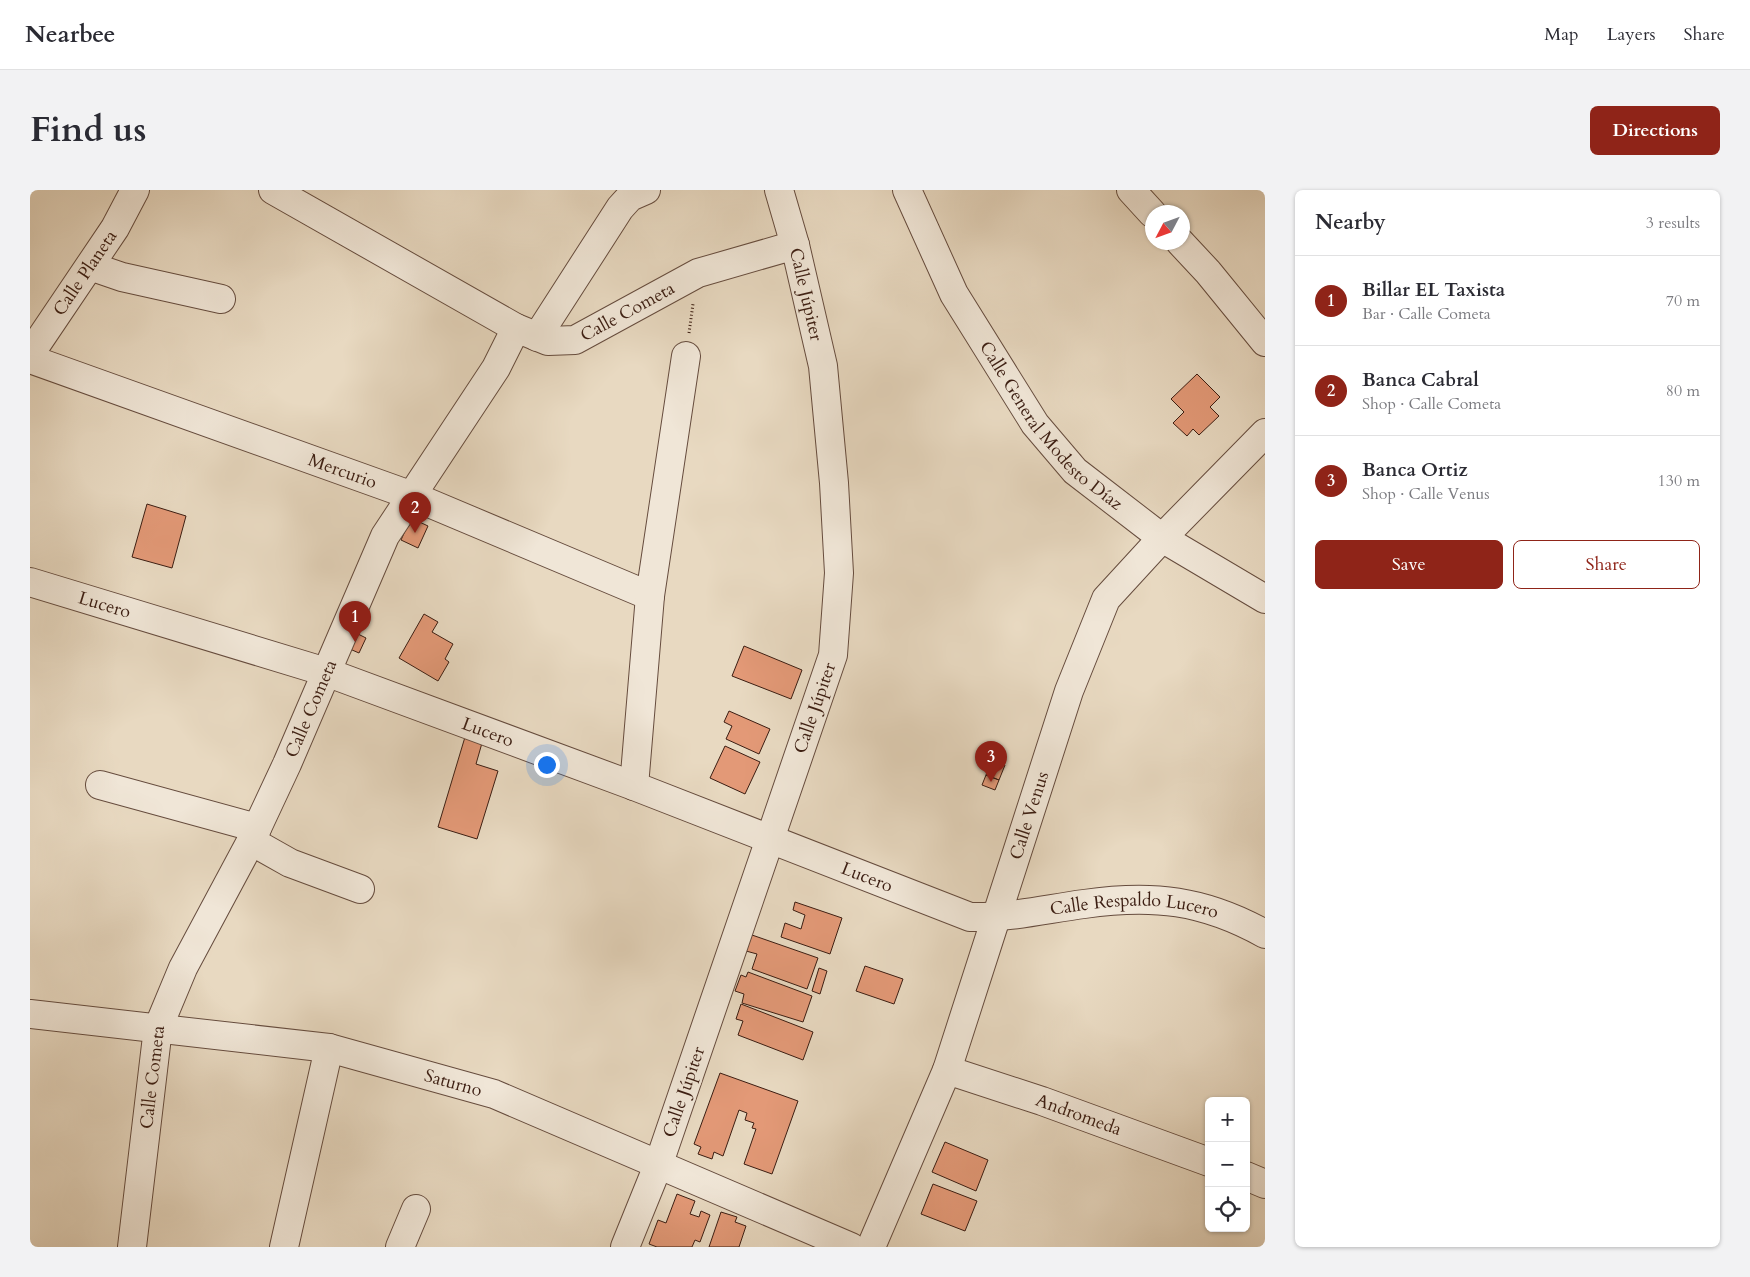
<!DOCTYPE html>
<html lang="en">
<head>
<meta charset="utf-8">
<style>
  body { margin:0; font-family:Cardo,serif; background:#f2f2f3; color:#2b2b33 }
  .controls { position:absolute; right:15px; bottom:15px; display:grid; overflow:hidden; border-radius:8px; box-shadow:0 1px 4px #0004 }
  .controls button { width:45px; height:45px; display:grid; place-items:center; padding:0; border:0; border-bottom:1px solid #e1e1e2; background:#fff; color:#2b2b33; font:25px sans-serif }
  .compass { position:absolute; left:1115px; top:15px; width:45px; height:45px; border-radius:50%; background:#fff; box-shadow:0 1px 4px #0004; rotate:229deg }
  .you { position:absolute; left:516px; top:574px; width:18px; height:18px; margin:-12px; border:4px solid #fff; border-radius:50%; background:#1a73e8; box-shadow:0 0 0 8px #1a73e833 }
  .badge { display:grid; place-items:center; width:32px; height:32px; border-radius:50%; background:#8f2418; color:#fff; font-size:16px; font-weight:700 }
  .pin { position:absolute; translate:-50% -41px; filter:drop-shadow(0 1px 2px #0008) }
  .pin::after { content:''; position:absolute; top:26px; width:18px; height:15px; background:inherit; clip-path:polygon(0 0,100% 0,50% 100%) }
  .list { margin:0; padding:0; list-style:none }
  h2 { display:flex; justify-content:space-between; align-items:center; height:65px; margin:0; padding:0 20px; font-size:21px }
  h2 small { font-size:16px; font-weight:400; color:#7c7c81 }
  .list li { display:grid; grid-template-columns:32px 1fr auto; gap:15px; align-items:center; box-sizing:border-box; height:90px; padding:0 20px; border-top:1px solid #e1e1e2 }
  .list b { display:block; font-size:19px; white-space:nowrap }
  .list p { margin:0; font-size:16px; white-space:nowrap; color:#7c7c81 }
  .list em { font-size:16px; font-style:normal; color:#7c7c81 }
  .actions { display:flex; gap:10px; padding:15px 20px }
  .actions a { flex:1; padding:11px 0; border:1px solid #8f2418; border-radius:8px; text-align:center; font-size:18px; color:#8f2418 }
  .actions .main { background:#8f2418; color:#fff }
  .icon { flex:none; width:28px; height:28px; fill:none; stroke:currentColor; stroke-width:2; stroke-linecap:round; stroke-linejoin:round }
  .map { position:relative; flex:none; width:1235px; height:1057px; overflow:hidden; border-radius:8px }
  header { display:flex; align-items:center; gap:30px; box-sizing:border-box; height:70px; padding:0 25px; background:#fff; border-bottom:1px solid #e1e1e2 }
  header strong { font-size:24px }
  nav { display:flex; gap:28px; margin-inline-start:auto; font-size:18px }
  .intro { display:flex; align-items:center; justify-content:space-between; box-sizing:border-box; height:120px; padding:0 30px }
  h1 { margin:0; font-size:35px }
  .button { padding:12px 22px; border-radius:8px; background:#8f2418; color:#fff; font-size:18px; font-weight:700 }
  main { display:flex; gap:30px; padding:0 30px }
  aside { flex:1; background:#fff; border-radius:8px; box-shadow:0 1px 4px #0004 }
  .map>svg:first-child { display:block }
  .building { fill:#e39977; stroke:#3b1d12 }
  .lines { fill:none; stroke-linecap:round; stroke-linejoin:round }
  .minor-casing { stroke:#664c3e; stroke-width:30 }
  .path { stroke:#3b1d12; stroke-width:3; stroke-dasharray:1 2.5; stroke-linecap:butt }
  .minor { stroke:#f0e6d7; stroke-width:28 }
  .labels { text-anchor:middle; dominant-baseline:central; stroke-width:4.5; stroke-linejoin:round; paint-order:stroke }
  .street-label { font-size:18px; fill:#3b1d12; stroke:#f0e6d7 }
</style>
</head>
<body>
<header>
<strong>Nearbee</strong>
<nav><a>Map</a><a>Layers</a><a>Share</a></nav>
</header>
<div class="intro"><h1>Find us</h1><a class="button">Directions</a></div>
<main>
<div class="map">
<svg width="1235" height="1057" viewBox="0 0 1235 1057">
  <rect width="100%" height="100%" fill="#e8d9c1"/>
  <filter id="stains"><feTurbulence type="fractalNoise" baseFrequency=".004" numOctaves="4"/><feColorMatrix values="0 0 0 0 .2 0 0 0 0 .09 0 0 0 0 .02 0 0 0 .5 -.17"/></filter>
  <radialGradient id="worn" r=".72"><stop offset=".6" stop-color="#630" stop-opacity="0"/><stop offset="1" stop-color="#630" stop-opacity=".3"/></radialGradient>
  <!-- building -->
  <path class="building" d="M1167,184l23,23 -10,10 9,9 -20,19 -6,-6 -6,7 -14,-13 11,-11 -13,-13z
    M117,314l39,12 -14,52 -40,-11z
    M381,328l17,8 -10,22 -17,-8z
    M394,424l14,8 -6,10 21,12 -8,15 4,3 -11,19 -39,-23z
    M320,440l16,8 -7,15 -16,-7z
    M714,456l58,24 -11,29 -59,-23z
    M699,521l41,18 -11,25 -33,-15 6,-13 -8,-4z
    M435,547l17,6 -6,21 22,7 -21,68 -39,-12z
    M695,556l35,16 -15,32 -35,-16z
    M961,570l14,5 -6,15 -13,-5z
    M956,585l13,5 -4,10 -13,-5z
    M765,712l47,16 -12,36 -49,-17 4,-14 16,6 4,-14 -12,-5z
    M722,745l66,23 -11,31 -55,-20 5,-15 -11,-3z
    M835,776l38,13 -9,25 -38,-13z
    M789,778l8,3 -7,23 -8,-3z
    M718,782l64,24 -9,26 -61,-19 2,-9 -9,-3 6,-16 5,2z
    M711,814l72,28 -10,28 -65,-25 5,-14 -7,-2z
    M690,883l78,28 -26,73 -28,-10 12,-35 -4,-1 2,-5 -9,-3 2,-7 -8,-3 -16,46 -9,-4 -2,7 -14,-5 3,-7 -7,-3z
    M915,952l43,18 -12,31 -44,-19z
    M903,994l44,17 -12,30 -44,-17z
    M647,1004l18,7 -5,13 9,3 2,-6 9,4 -10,27 -5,-2 -3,7h-35l-8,-3 9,-24 8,3z
    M691,1022l16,5 -2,5 11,4 -7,21h-30z"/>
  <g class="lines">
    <!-- minor casing -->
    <g class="minor-casing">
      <g id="minor">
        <path d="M243,0l243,138"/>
        <path d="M749,0l16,55"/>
        <path id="s1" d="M877,0l47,104 81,130 40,47 87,67 103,61"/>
        <path d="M1101,0l21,23"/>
        <path d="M1150,52l28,30 57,70"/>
        <path d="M60,76l32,11 99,22"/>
        <path d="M507,147l83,-129 10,-11 16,-7"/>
        <path id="s2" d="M0,164l85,-126 20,-38"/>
        <path id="s3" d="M0,169l380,136 240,101"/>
        <path id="s4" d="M0,392l296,90 308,114 336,131c39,1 76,-8 114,-13 69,-10 120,-4 181,30"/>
        <path d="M70,595l157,43"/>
        <path d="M604,596l16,-190 36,-240"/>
        <path d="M221,651l39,22 70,26"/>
        <path id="s5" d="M0,824l299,34 165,46 357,153"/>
        <path id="s6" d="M917,880l95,31 167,61"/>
        <path d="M1216,986l19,8"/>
        <path id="s7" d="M102,1057l26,-219 25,-60 68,-127 36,-77 98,-228 111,-168 20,-40 32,13 27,-1 123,-67 97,-28 28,121 11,117 5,90 -6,82 -174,508 -34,84"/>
        <path d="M254,1057l45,-199"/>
        <path d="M370,1057l16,-38"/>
        <path id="s8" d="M841,1057l76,-177 122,-379 37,-92 56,-61 103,-105"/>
      </g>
    </g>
    <!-- path -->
    <path class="path" d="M659,143l4,-29"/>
    <!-- minor -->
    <use href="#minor" class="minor"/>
  </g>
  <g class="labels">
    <!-- street labels -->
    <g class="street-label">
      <text stroke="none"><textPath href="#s2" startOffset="98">Calle Planeta</textPath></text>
      <text stroke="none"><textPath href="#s7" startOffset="1362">Calle Júpiter</textPath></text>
      <text stroke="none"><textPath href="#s7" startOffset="1130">Calle Cometa</textPath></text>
      <text stroke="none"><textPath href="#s1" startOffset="279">Calle General Modesto Díaz</textPath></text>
      <text stroke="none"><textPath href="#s3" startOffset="332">Mercurio</textPath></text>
      <text stroke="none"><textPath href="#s4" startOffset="78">Lucero</textPath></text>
      <text stroke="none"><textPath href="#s7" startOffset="575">Calle Cometa</textPath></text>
      <text transform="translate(785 518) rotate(-71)">Calle Júpiter</text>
      <text stroke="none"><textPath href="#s4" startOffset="482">Lucero</textPath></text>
      <text stroke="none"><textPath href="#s8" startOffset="460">Calle Venus</textPath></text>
      <text stroke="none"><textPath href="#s4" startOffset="888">Lucero</textPath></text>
      <text stroke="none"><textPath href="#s4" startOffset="1164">Calle Respaldo Lucero</textPath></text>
      <text stroke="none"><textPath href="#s7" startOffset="171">Calle Cometa</textPath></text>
      <text stroke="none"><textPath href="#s5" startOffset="430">Saturno</textPath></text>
      <text transform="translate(654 902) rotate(-71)">Calle Júpiter</text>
      <text stroke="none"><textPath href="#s6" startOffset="139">Andromeda</textPath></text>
    </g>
  </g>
  <rect width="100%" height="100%" filter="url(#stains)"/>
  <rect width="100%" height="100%" fill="url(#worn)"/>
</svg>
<div class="controls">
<button>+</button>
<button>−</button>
<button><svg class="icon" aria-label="locate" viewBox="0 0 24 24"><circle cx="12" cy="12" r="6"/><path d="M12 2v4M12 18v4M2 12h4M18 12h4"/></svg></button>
</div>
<svg class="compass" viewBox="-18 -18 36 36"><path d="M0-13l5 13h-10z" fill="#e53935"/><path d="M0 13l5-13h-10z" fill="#7c7c81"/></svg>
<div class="you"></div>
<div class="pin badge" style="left:325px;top:452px">1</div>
<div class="pin badge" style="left:385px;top:343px">2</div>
<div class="pin badge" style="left:961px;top:592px">3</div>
</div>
<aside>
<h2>Nearby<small>3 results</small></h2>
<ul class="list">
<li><span class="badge">1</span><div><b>Billar EL Taxista</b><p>Bar · Calle Cometa</p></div><em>70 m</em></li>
<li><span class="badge">2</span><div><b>Banca Cabral</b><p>Shop · Calle Cometa</p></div><em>80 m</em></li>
<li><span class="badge">3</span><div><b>Banca Ortiz</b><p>Shop · Calle Venus</p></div><em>130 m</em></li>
</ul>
<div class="actions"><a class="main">Save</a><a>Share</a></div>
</aside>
</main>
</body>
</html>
